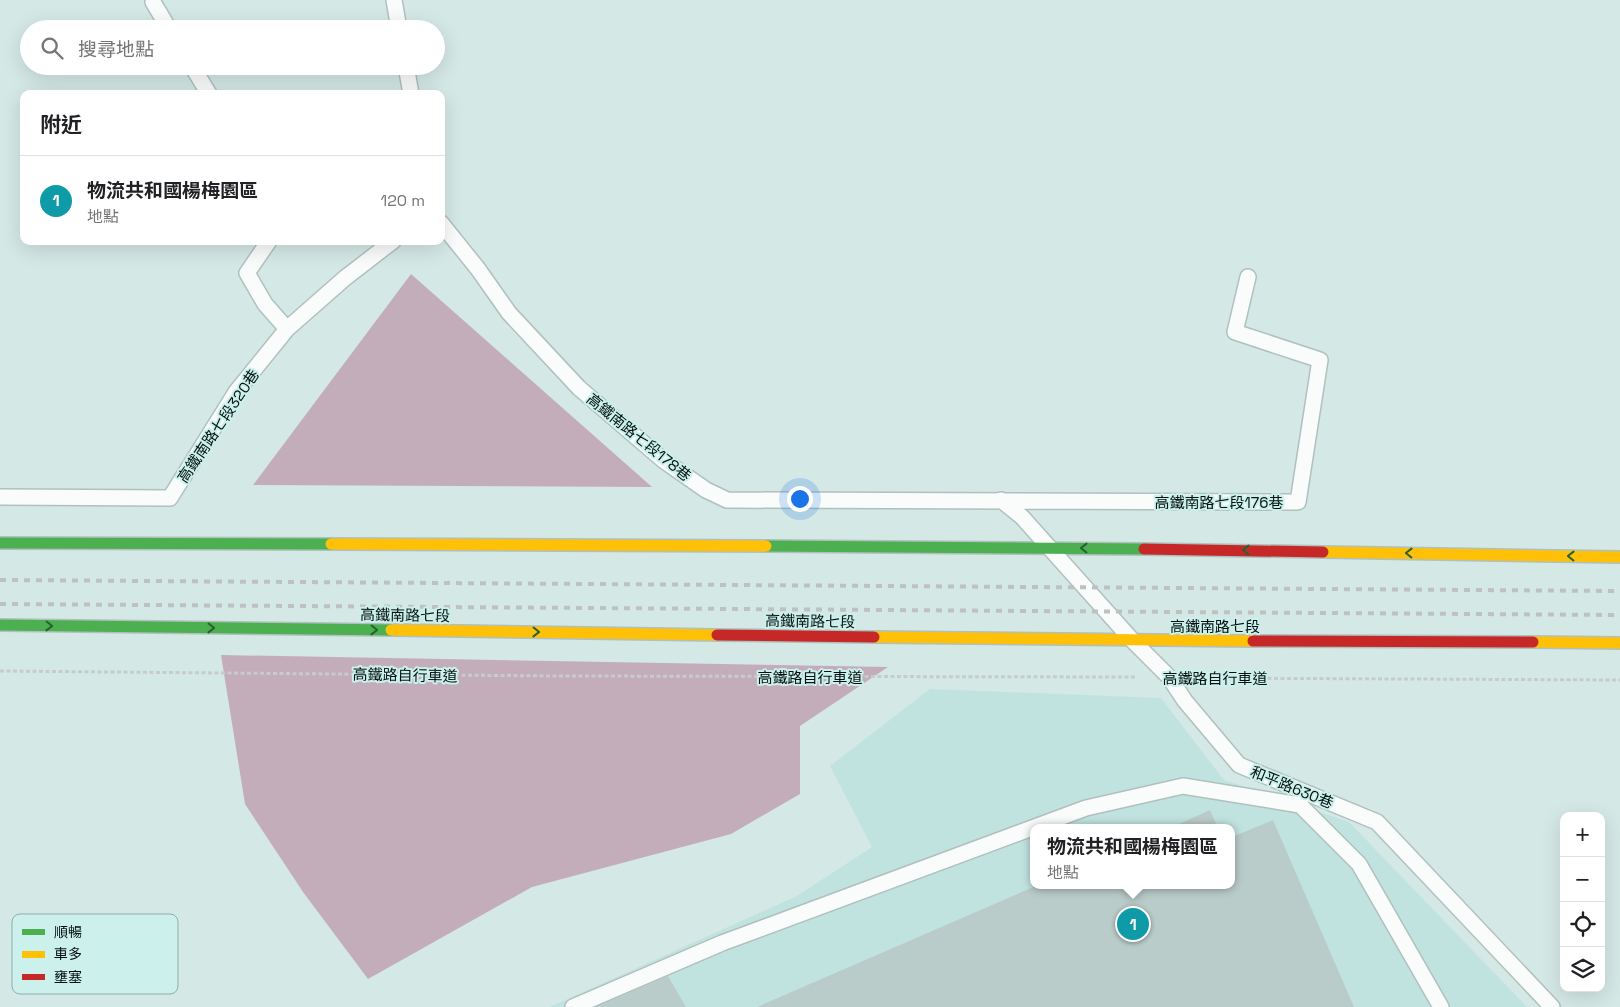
<!DOCTYPE html>
<html lang="zh-TW">
<head>
<meta charset="utf-8">
<style>
  body { margin:0; font-family:"Space Grotesk","Noto Sans TC",sans-serif; background:#f6f6f6; color:#202124 }
  .controls { position:absolute; right:15px; bottom:15px; display:grid; overflow:hidden; border-radius:10px; box-shadow:0 5px 20px #0002 }
  .controls button { width:45px; height:45px; display:grid; place-items:center; padding:0; border:0; border-bottom:1px solid #e0e0e0; background:#fff; color:#202124; font:25px sans-serif }
  .you { position:absolute; left:799px; top:498px; width:18px; height:18px; margin:-12px; border:4px solid #fff; border-radius:50%; background:#1a73e8; box-shadow:0 0 0 8px #1a73e833 }
  .badge { display:grid; place-items:center; width:32px; height:32px; border-radius:50%; background:#111827; color:#fff; font-size:16px; font-weight:700 }
  .pin { position:absolute; translate:-50% -50%; border:2px solid #fff; box-shadow:0 1px 5px #0006 }
  .popup { position:absolute; left:1030px; top:824px; width:205px; height:65px; box-sizing:border-box; display:grid; place-content:center; border-radius:10px; background:#fff; filter:drop-shadow(0 1px 4px #0005); font-size:16px; white-space:nowrap; color:#757577 }
  .popup b { font-size:19px; color:#202124 }
  .popup::after { content:''; position:absolute; left:50%; top:100%; margin-left:-10px; border:10px solid transparent; border-top-color:#fff }
  .list { margin:0; padding:0; list-style:none }
  h2 { display:flex; justify-content:space-between; align-items:center; height:65px; margin:0; padding:0 20px; font-size:21px }
  h2 small { font-size:16px; font-weight:400; color:#757577 }
  .list li { display:grid; grid-template-columns:32px 1fr auto; gap:15px; align-items:center; box-sizing:border-box; height:90px; padding:0 20px; border-top:1px solid #e0e0e0 }
  .list b { display:block; font-size:19px; white-space:nowrap }
  .list p { margin:0; font-size:16px; white-space:nowrap; color:#757577 }
  .list em { font-size:16px; font-style:normal; color:#757577 }
  .icon { flex:none; width:28px; height:28px; fill:none; stroke:currentColor; stroke-width:2; stroke-linecap:round; stroke-linejoin:round }
  .map { position:relative; flex:none; width:1620px; height:1007px; overflow:hidden }
  .search { position:absolute; background:#fff; box-shadow:0 5px 20px #0002; left:20px; top:20px; width:425px; height:55px; display:flex; align-items:center; gap:12px; box-sizing:border-box; padding:0 18px; border-radius:28px; color:#757577; font-size:19px }
  .panel { position:absolute; background:#fff; box-shadow:0 5px 20px #0002; left:20px; top:90px; width:425px; height:155px; border-radius:10px }
  .map>svg:first-child { display:block }
  .built { fill:#c1e3df; fill-rule:evenodd }
  .water { fill:#c4adbb }
  .building { fill:#baccca }
  .lines { fill:none; stroke-linecap:round; stroke-linejoin:round }
  .lane-casing { stroke:#b0c0be; stroke-width:18 }
  .fast-casing { stroke:#b0c0be; stroke-width:14 }
  .slow-casing { stroke:#b0c0be; stroke-width:14 }
  .jam-casing { stroke:#b0c0be; stroke-width:14 }
  .path { stroke:#c6cccc; stroke-width:3; stroke-dasharray:4 2.5; stroke-linecap:butt }
  .lane { stroke:#f9fcfb; stroke-width:15 }
  .fast { stroke:#4caf50; stroke-width:11 }
  .slow { stroke:#ffc107; stroke-width:11 }
  .jam { stroke:#c62828; stroke-width:11 }
  .rail { stroke:#bdc2c1; stroke-width:4; stroke-dasharray:6 6; stroke-linecap:butt }
  .oneway { stroke:#286030 }
  .labels { text-anchor:middle; dominant-baseline:central; stroke-width:4; stroke-linejoin:round; paint-order:stroke }
  .street-label { font-size:15px; fill:#051110; stroke:#ccf0eb }
  .key { fill:#ccf0eb; stroke:#90ada9; stroke-width:1 }
  .key-label { font-size:14px; fill:#051110 }
</style>
</head>
<body>
<div class="map">
<svg width="1620" height="1007" viewBox="0 0 1620 1007">
  <rect width="100%" height="100%" fill="#d4e8e5"/>
  <!-- built -->
  <path class="built" d="M930,689l231,9 63,82 125,42 178,185h-977l247,-111 75,-49 -42,-81zM1034,828h198v57h-198z"/>
  <!-- water -->
  <path class="water" d="M411,274l241,213 -399,-2z
    M221,655l667,12 -88,59v68l-69,40 -199,53 -164,92 -65,-87 -58,-88z"/>
  <!-- building -->
  <path class="building" d="M1210,810l8,18h-48z
    M1273,820l81,187h-597l281,-122h194v-48z
    M668,976l18,31h-90z"/>
  <g class="lines">
    <!-- lane casing -->
    <g class="lane-casing">
      <path id="lane" d="M394,0l5,29
        M153,2l16,27
        M192,66l17,28
        M406,66l5,28
        M441,223l37,46 31,44 70,75 84,72 43,30 21,10 571,2 22,-142 -85,-28 13,-55
        M269,241l-22,32 18,31 22,25
        M0,497l170,1 66,-106 51,-63 58,-51 48,-37
        M1001,500l21,17 110,123 37,37 16,24 54,64 138,57 175,185
        M573,1007l149,-64 364,-135 97,-22 117,19 59,59 82,143"/>
    </g>
    <!-- fast casing -->
    <g class="fast-casing">
      <path id="fast" d="M0,543l331,1
        M766,546l378,3
        M0,625l391,5"/>
    </g>
    <!-- slow casing -->
    <g class="slow-casing">
      <path id="slow" d="M331,544l435,2
        M1323,552l297,5
        M391,630l326,5
        M874,637l379,4
        M1533,642l87,1"/>
    </g>
    <!-- jam casing -->
    <g class="jam-casing">
      <path id="jam" d="M1144,549l179,3
        M717,635l157,2
        M1253,641l280,1"/>
    </g>
    <!-- path -->
    <path class="path" d="M0,671l557,5 580,1
      M1196,678l424,2"/>
    <!-- lane -->
    <use href="#lane" class="lane"/>
    <!-- fast -->
    <use href="#fast" class="fast"/>
    <!-- slow -->
    <use href="#slow" class="slow"/>
    <!-- jam -->
    <use href="#jam" class="jam"/>
    <!-- rail -->
    <path class="rail" d="M0,580l1620,11
      M0,604l1620,11"/>
  </g>
  <!-- one-way arrows -->
  <defs><path id="oneway-chevron" d="M-2-3.5L2.5 0L-2 3.5" fill="none" stroke-width="1.6" stroke-linecap="round" stroke-linejoin="round" transform="scale(1.25)"/></defs>
  <g class="oneway">
    <use href="#oneway-chevron" transform="translate(1084 548) rotate(-179)"/>
    <use href="#oneway-chevron" transform="translate(1246 550) rotate(-179)"/>
    <use href="#oneway-chevron" transform="translate(1409 553) rotate(-179)"/>
    <use href="#oneway-chevron" transform="translate(1571 556) rotate(-179)"/>
    <use href="#oneway-chevron" transform="translate(49 626) rotate(1)"/>
    <use href="#oneway-chevron" transform="translate(211 628) rotate(1)"/>
    <use href="#oneway-chevron" transform="translate(374 630) rotate(1)"/>
    <use href="#oneway-chevron" transform="translate(536 632) rotate(1)"/>
  </g>
  <g class="labels">
    <!-- street labels -->
    <g class="street-label">
      <text transform="translate(218 426) rotate(-56)">高鐵南路七段320巷</text>
      <text transform="translate(639 437) rotate(39)">高鐵南路七段178巷</text>
      <text x="1219" y="502">高鐵南路七段176巷</text>
      <text transform="translate(405 615) rotate(1)">高鐵南路七段</text>
      <text transform="translate(810 621) rotate(1)">高鐵南路七段</text>
      <text x="1215" y="626">高鐵南路七段</text>
      <text transform="translate(405 675) rotate(1)">高鐵路自行車道</text>
      <text x="810" y="677">高鐵路自行車道</text>
      <text x="1215" y="678">高鐵路自行車道</text>
      <text transform="translate(1292 787) rotate(22)">和平路630巷</text>
    </g>
  </g>
  <!-- legend -->
  <rect x="12" y="914" width="166" height="80" rx="8" class="key"/>
  <rect x="22" y="929" width="23" height="6" fill="#4caf50"/>
  <rect x="22" y="951" width="23" height="7" fill="#ffc107"/>
  <rect x="22" y="974" width="23" height="6" fill="#c62828"/>
  <g class="key-label">
    <text x="54" y="937">順暢</text>
    <text x="54" y="959">車多</text>
    <text x="54" y="982">壅塞</text>
  </g>
</svg>
<div class="controls">
<button>+</button>
<button>−</button>
<button><svg class="icon" aria-label="locate" viewBox="0 0 24 24"><circle cx="12" cy="12" r="6"/><path d="M12 2v4M12 18v4M2 12h4M18 12h4"/></svg></button>
<button><svg class="icon" aria-label="layers" viewBox="0 0 24 24"><path d="M12 4l9 5-9 5-9-5zM3 14l9 5 9-5"/></svg></button>
</div>
<div class="you"></div>
<div class="pin badge" style="left:1133px;top:924px;background:#0f9aa8">1</div>
<div class="popup"><b>物流共和國楊梅園區</b>地點</div>
<div class="search"><svg class="icon" aria-label="search" viewBox="0 0 24 24"><circle cx="10" cy="10" r="6"/><path d="M15 15l6 6"/></svg>搜尋地點</div>
<section class="panel">
<h2>附近<small></small></h2>
<ul class="list">
<li><span class="badge" style="background:#0f9aa8">1</span><div><b>物流共和國楊梅園區</b><p>地點</p></div><em>120 m</em></li>
</ul>
</section>
</div>
</body>
</html>
